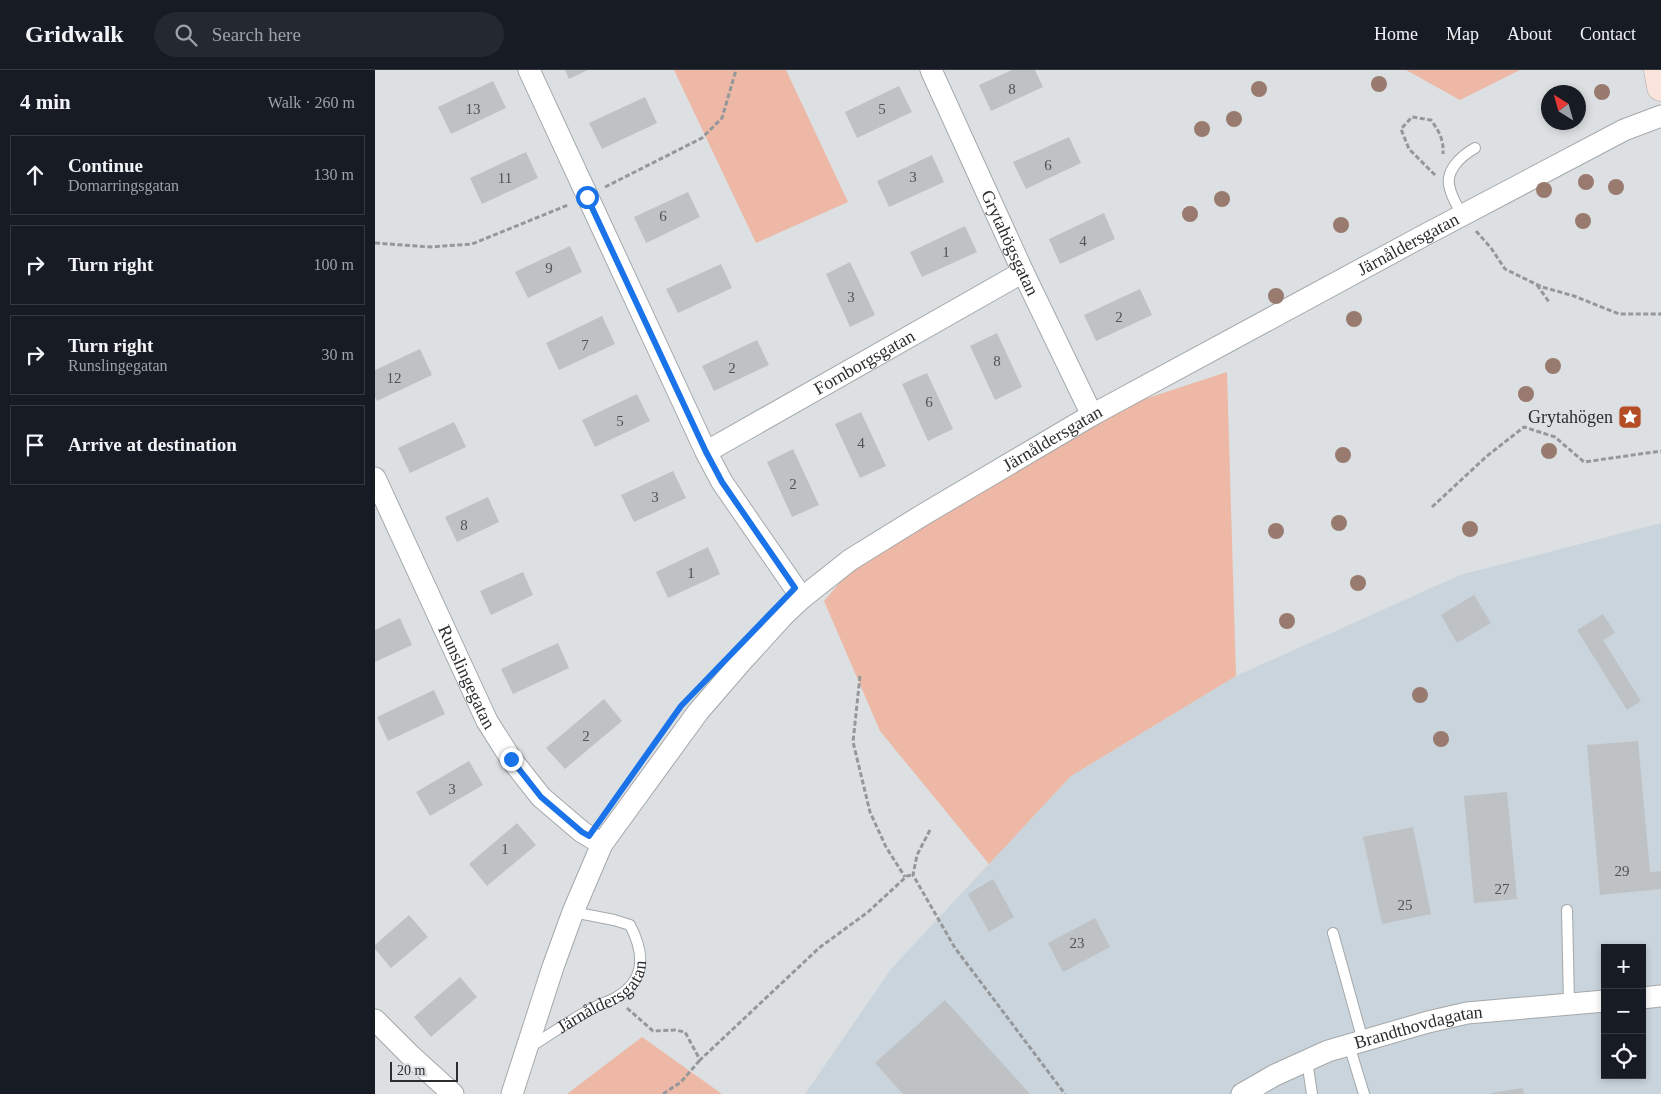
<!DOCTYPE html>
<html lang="en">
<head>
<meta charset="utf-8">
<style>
  body { margin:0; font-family:"Times New Roman",serif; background:#242831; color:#f1f3f6 }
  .controls { position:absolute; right:15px; bottom:15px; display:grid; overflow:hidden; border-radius:0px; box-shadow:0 2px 8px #0003 }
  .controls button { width:45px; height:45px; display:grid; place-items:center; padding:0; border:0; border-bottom:1px solid #363941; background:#171b24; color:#f1f3f6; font:25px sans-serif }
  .compass { position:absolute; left:1166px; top:15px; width:45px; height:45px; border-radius:50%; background:#171b24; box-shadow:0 2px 8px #0003; rotate:323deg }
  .scale { position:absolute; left:15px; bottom:12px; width:68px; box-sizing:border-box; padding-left:5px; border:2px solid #2b2d2e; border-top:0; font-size:14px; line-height:18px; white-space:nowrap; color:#2b2d2e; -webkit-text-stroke:4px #dce0e2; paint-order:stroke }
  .stop { position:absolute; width:15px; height:15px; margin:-11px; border:4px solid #1a73e8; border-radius:50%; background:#fff }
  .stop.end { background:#1a73e8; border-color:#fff; box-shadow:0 1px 5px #0008 }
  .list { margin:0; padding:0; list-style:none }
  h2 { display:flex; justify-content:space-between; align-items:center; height:65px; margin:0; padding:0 20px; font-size:21px }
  h2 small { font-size:16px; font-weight:400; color:#9ea1a6 }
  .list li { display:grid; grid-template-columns:32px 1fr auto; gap:15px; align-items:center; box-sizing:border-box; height:80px; margin:0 10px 10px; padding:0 10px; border:1px solid #363941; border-radius:0px }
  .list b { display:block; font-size:19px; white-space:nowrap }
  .list p { margin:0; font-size:16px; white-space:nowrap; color:#9ea1a6 }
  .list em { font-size:16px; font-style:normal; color:#9ea1a6 }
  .icon { flex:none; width:28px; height:28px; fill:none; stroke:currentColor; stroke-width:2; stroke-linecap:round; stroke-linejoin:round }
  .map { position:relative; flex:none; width:1286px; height:1024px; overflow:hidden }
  header { display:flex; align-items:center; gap:30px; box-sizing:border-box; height:70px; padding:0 25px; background:#171b24; border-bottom:1px solid #363941 }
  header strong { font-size:24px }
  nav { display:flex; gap:28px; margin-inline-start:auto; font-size:18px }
  .search { width:350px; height:45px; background:#242831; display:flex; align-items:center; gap:12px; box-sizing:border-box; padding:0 18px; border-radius:28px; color:#9ea1a6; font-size:19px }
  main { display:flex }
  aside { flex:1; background:#171b24 }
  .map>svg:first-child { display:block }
  .built { fill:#cad4dc; fill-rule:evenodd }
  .green { fill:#edb8a6 }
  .building { fill:#bec2c5 }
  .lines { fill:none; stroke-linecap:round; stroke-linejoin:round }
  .lane-casing { stroke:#a4a8aa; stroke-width:12 }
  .street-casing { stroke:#a4a8aa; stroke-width:23 }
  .secondary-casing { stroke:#a4a8aa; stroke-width:29 }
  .path { stroke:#95989a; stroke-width:3; stroke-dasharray:5 2.5; stroke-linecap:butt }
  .lane { stroke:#fff; stroke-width:10 }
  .street { stroke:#fff; stroke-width:21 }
  .secondary { stroke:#fbe4db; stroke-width:28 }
  .tree { fill:#987a6f }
  .route { stroke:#1a73e8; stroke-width:6 }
  .labels { text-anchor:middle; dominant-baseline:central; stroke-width:5; stroke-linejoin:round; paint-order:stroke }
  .number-label { font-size:15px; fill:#505254 }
  .street-label { font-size:18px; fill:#2b2d2e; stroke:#dce0e2 }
  .poi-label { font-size:18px; fill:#2b2d2e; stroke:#dce0e2; text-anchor:end }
</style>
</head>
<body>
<header>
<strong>Gridwalk</strong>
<div class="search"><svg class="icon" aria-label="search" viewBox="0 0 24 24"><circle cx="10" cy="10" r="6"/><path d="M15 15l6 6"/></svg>Search here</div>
<nav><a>Home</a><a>Map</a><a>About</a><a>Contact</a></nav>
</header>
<main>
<aside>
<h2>4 min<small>Walk · 260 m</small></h2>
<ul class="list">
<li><svg class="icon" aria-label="ahead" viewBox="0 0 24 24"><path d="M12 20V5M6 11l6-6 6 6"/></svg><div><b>Continue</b><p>Domarringsgatan</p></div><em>130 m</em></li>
<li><svg class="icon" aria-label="right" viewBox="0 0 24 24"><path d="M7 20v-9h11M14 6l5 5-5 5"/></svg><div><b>Turn right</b></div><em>100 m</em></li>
<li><svg class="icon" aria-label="right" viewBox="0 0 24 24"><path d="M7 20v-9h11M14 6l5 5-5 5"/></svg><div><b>Turn right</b><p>Runslingegatan</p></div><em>30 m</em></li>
<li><svg class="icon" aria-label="arrive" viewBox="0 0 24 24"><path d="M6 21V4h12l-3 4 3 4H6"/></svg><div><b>Arrive at destination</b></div></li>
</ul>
</aside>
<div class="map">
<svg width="1286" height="1024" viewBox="0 0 1286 1024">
  <rect width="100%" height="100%" fill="#dce0e2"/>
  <!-- built -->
  <path class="built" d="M1286,453v571h-856l86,-125 180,-193 165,-100 224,-101zM1230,878h37v127h-37z"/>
  <!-- green -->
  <path class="green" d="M299,0h112l62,132 -92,41z
    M1031,0h114l-60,30z
    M852,302l9,304 -165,100 -82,88 -109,-133 -56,-130 37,-43 232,-142z
    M267,967l80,57h-155z"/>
  <!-- building -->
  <path class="building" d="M190,0h23l-19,9z
    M637,0h23l8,17 -52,24 -12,-26z
    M118,11l13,27 -55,26 -13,-27z
    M524,16l13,26 -55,26 -12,-26z
    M270,27l12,26 -55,26 -13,-26z
    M694,67l12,26 -55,26 -13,-27z
    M151,82l12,26 -56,26 -12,-26z
    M557,85l12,27 -55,25 -12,-26z
    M313,122l12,25 -54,26 -12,-26z
    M729,143l11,26 -55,25 -11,-25z
    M590,156l12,26 -55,25 -12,-25z
    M195,176l12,26 -54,26 -13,-26z
    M475,192l25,53 -25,12 -24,-53z
    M346,194l11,24 -54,25 -12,-24z
    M765,219l12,26 -56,26 -12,-26z
    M227,246l13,28 -56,26 -13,-27z
    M622,263l25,54 -27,13 -25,-54z
    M382,270l12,25 -55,26 -12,-25z
    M45,279l12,26 -55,26 -2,-4v-27z
    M552,303l26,56 -25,12 -26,-57z
    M262,324l13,27 -55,26 -13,-27z
    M486,342l25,54 -26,12 -25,-54z
    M79,352l12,25 -56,26 -12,-25z
    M418,379l26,56 -27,12 -25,-55z
    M298,401l13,27 -52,24 -13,-27z
    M113,427l11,25 -42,20 -12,-25z
    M333,477l12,27 -52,24 -12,-26z
    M148,502l10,23 -42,20 -11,-24z
    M1099,525l17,28 -34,20 -16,-28z
    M1228,544l12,19 -12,7 38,61 -14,9 -50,-80z
    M25,548l12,27 -37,17v-32z
    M183,573l11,25 -56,26 -12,-25z
    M59,620l11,24 -57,27 -11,-24z
    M229,629l18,22 -57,48 -19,-21z
    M1263,671l12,131 11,-1v18l-61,6 -13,-150z
    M94,691l14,24 -53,31 -14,-24z
    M1132,722l10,107 -43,4 -10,-107z
    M142,753l19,22 -49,41 -18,-22z
    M1038,757l18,87 -49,10 -19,-87z
    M618,809l21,38 -25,15 -21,-38z
    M34,845l19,22 -37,31 -16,-19v-4z
    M720,848l15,29 -47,25 -15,-29z
    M85,907l17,20 -46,40 -17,-20z
    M570,930l85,94h-127l-28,-31z
    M1148,1018l1,6h-33v-1z"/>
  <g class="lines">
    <!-- lane casing -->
    <g class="lane-casing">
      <g id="lane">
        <path d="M1087,145c-4,-8 -10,-17 -12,-26 -6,-18 11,-33 25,-41"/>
        <path d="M1192,840l2,94"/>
        <path d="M958,863l30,108"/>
        <path d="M974,975l15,49"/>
        <path id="s1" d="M155,977c21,-13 42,-28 63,-39 7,-4 15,-6 22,-10 31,-17 30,-44 15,-73l-16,-5 -41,-8"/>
        <path d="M932,991l5,33"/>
      </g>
    </g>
    <!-- street casing -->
    <g class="street-casing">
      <g id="street">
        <path d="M154,0l177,382 16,30 80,116"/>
        <path id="s2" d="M556,0l92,202 69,143"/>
        <path id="s3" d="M331,382l317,-180"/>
        <path id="s4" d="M0,408l112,243 24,38 30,38 41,35 20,12"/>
        <path d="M1267,928l19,-2"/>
        <path d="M0,950l34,34 44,40"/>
        <path id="s5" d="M137,1024l41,-127 20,-55 29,-68 96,-132 44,-51 41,-45 19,-18 48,-38 71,-44 171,-101 329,-178 203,-107 37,-14"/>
        <path id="s6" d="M867,1024l33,-19 53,-24 100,-29 39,-9 138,-12"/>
      </g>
    </g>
    <!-- secondary casing -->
    <g class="secondary-casing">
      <path id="secondary" d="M1283,0l3,17"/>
    </g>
    <!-- path -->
    <path class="path" d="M1060,105l-26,-26 -8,-20 11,-12 19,3c8,11 13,20 12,34
      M230,117l97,-49 20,-20 14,-48
      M1101,161l15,17 14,21 37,18 32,9 45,18h42
      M0,173l55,4 42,-3 96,-39
      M1162,215l12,17
      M1057,437l55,-51 37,-29 31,10 29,25 77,-11
      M485,606l-7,66 17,70 16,35 19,30
      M555,760l-13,25 -4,20 42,73 110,146
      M252,938l26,23 22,-1 10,2 15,28 119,-112 49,-36 39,-36 6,-1
      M288,1024l18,-12 19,-22"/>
    <!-- lane -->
    <use href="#lane" class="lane"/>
    <!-- street -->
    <use href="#street" class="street"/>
    <!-- secondary -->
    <use href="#secondary" class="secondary"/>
  </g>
  <!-- trees -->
  <g class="tree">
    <circle cx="1004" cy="14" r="8"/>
    <circle cx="884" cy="19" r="8"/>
    <circle cx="1227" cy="22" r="8"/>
    <circle cx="859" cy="49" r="8"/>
    <circle cx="827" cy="59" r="8"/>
    <circle cx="1211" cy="112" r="8"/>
    <circle cx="1241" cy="117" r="8"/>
    <circle cx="1169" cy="120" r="8"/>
    <circle cx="847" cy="129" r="8"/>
    <circle cx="815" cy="144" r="8"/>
    <circle cx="1208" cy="151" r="8"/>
    <circle cx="966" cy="155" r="8"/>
    <circle cx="901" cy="226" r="8"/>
    <circle cx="979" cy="249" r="8"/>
    <circle cx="1178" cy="296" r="8"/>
    <circle cx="1151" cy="324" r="8"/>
    <circle cx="1174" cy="381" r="8"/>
    <circle cx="968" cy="385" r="8"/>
    <circle cx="964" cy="453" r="8"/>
    <circle cx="1095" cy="459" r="8"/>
    <circle cx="901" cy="461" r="8"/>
    <circle cx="983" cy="513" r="8"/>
    <circle cx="912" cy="551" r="8"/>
    <circle cx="1045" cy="625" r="8"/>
    <circle cx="1066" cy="669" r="8"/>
  </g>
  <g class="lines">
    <!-- route -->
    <path class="route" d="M136,689l30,38 41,35 7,4 92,-130 114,-118 -73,-106 -16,-30 -119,-255"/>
  </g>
  <!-- icons -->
  <defs>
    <g id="sight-square" transform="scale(1.25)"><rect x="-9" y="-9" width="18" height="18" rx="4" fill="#b44d25" stroke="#dce0e2"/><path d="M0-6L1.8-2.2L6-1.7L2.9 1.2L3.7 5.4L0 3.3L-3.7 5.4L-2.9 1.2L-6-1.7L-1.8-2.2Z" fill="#fff"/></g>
  </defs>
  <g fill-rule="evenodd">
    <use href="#sight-square" x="1255" y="347"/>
  </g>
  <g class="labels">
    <!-- number labels -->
    <g class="number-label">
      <text x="637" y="19">8</text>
      <text x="98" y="39">13</text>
      <text x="507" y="39">5</text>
      <text x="673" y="95">6</text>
      <text x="538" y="107">3</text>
      <text x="130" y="108">11</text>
      <text x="288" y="146">6</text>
      <text x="708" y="171">4</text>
      <text x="571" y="182">1</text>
      <text x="174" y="198">9</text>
      <text x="476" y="227">3</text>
      <text x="744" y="247">2</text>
      <text x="210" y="275">7</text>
      <text x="622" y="291">8</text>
      <text x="357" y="298">2</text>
      <text x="19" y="308">12</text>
      <text x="554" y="332">6</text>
      <text x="245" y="351">5</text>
      <text x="486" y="373">4</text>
      <text x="418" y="414">2</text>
      <text x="280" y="427">3</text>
      <text x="89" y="455">8</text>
      <text x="316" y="503">1</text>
      <text x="211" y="666">2</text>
      <text x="77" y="719">3</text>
      <text x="130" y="779">1</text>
      <text x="1247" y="801">29</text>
      <text x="1127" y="819">27</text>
      <text x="1030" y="835">25</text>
      <text x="702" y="873">23</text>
    </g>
    <!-- street labels -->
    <g class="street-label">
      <text stroke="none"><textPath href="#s2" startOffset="190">Grytahögsgatan</textPath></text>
      <text stroke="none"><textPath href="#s5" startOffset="1286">Järnåldersgatan</textPath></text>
      <text stroke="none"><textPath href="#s3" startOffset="182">Fornborgsgatan</textPath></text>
      <text stroke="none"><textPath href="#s5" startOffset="881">Järnåldersgatan</textPath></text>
      <text stroke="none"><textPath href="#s4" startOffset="219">Runslingegatan</textPath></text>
      <text stroke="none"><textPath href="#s1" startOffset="90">Järnåldersgatan</textPath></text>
      <text stroke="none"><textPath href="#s6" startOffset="190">Brandthovdagatan</textPath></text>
    </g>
    <!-- poi labels -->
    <g class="poi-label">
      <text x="1238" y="347">Grytahögen</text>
    </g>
  </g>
</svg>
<div class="controls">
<button>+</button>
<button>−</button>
<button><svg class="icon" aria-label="locate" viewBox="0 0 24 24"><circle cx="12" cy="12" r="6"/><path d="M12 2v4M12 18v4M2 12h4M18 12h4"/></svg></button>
</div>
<svg class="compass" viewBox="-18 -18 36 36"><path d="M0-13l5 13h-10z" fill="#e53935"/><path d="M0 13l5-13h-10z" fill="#9ea1a6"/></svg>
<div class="scale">20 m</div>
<div class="stop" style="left:212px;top:127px"></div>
<div class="stop end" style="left:136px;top:689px"></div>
</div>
</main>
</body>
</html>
